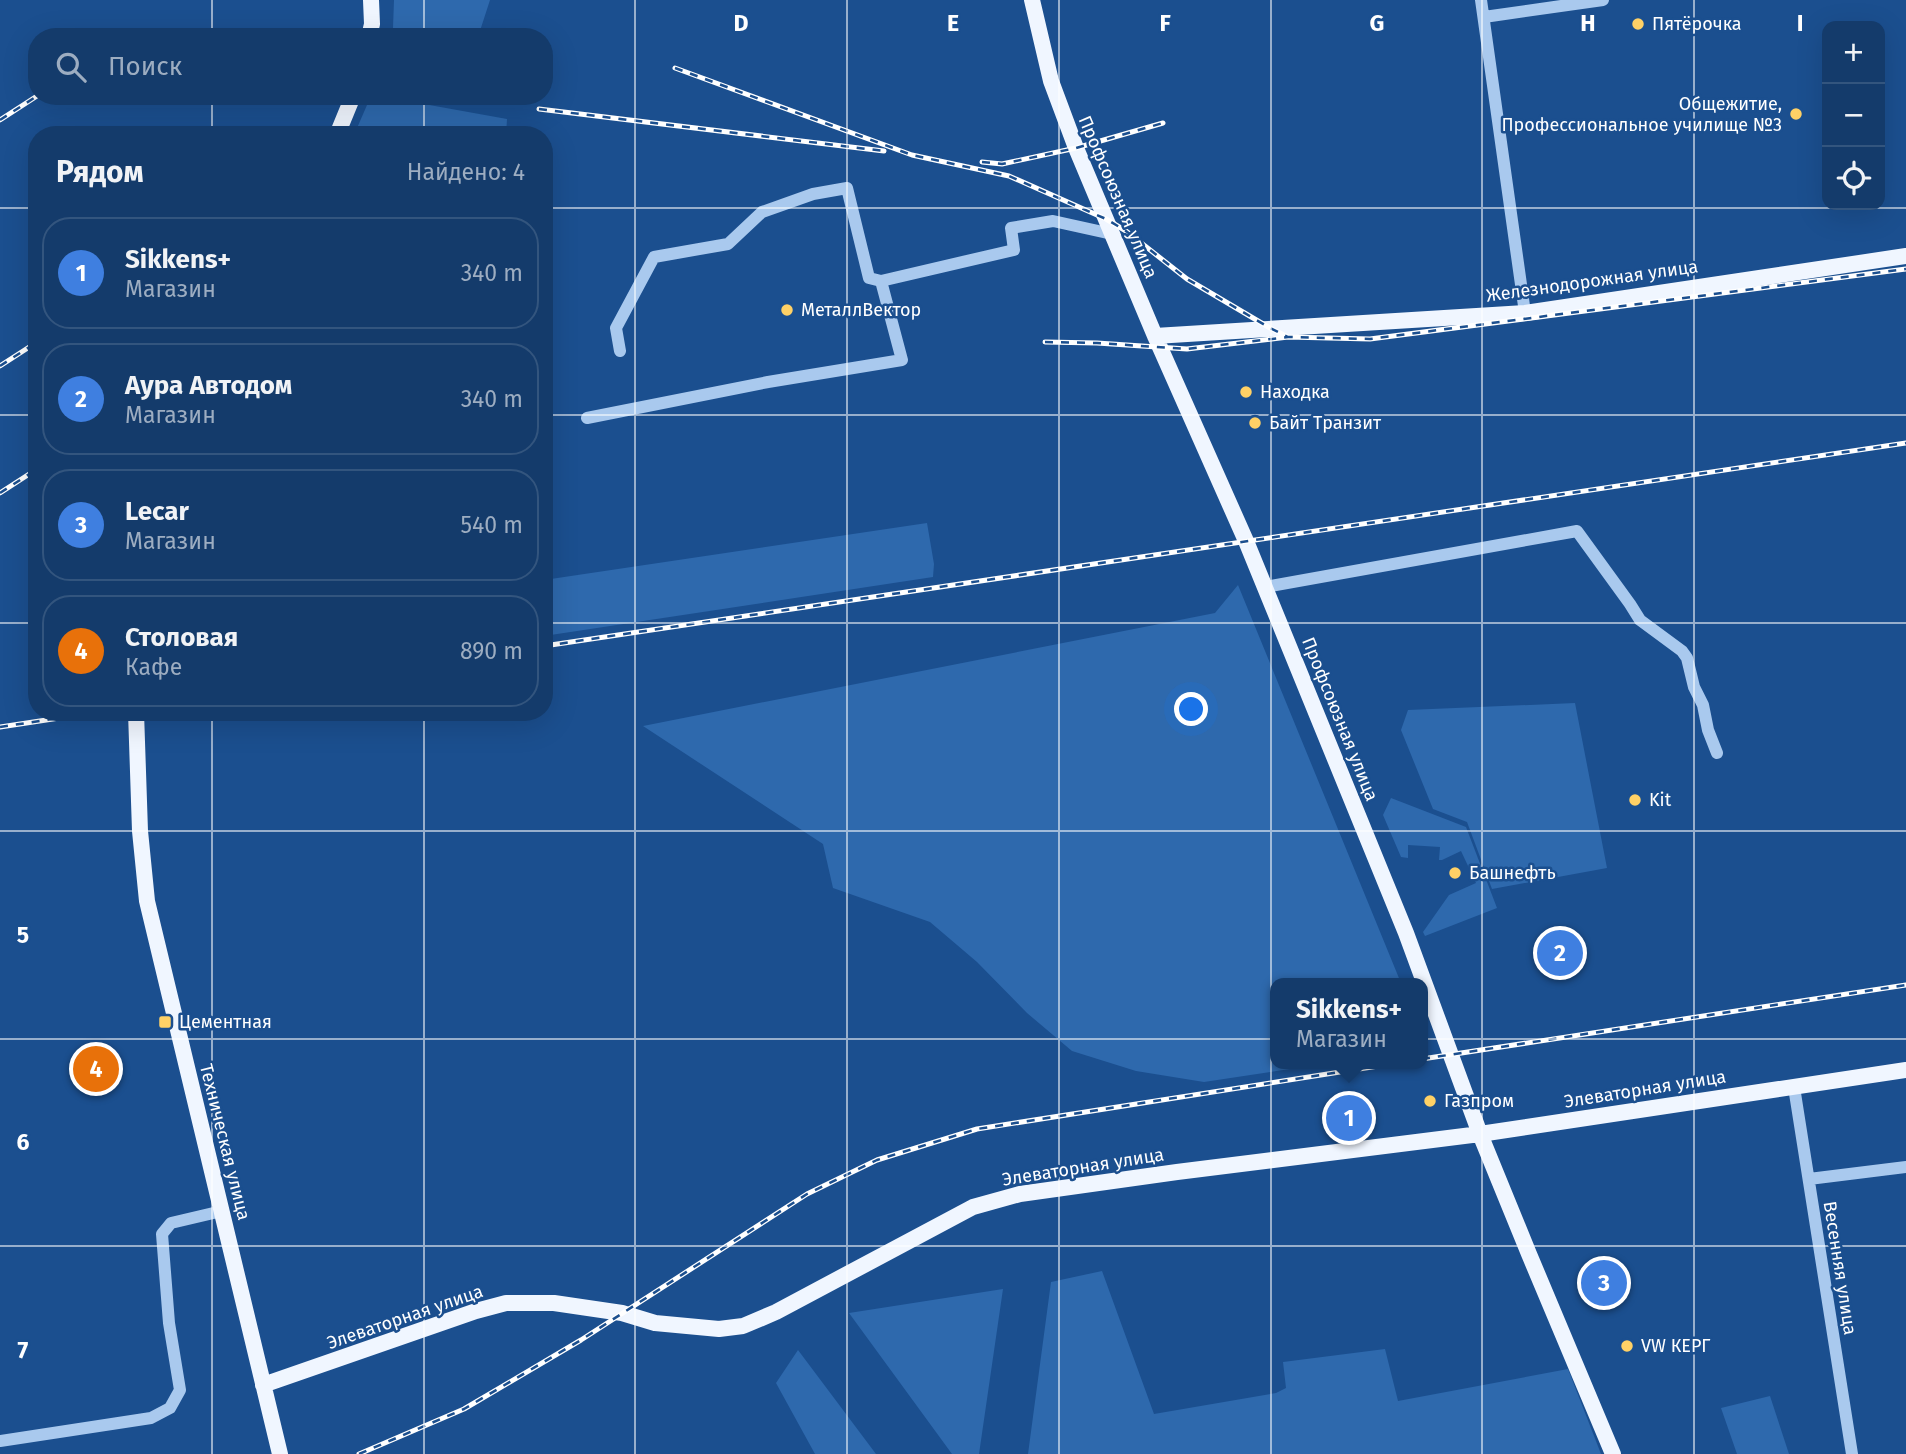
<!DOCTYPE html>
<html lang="ru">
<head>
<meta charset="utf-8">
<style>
  body { margin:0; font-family:"Fira Sans",sans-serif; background:#1d4271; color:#f1f3f6 }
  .controls { position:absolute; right:21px; top:21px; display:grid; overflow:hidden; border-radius:14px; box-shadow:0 7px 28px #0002 }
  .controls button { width:63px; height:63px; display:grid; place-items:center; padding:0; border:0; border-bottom:2px solid #33557e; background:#143b6b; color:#f1f3f6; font:35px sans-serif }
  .you { position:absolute; left:1192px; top:710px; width:24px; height:24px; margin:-18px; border:5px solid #fff; border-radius:50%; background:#1a73e8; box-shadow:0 0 0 10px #1a73e833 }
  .badge { display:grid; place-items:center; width:46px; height:46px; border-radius:50%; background:#e797bd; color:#fff; font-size:23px; font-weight:700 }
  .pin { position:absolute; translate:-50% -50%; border:4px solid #fff; box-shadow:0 2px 7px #0006 }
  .popup { position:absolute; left:1270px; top:978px; width:158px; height:91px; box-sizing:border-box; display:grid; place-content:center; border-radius:14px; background:#143b6b; filter:drop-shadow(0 2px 5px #0005); font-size:23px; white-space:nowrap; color:#9dadc1 }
  .popup b { font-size:26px; color:#f1f3f6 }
  .popup::after { content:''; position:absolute; left:50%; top:100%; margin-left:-14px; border:14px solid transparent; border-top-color:#143b6b }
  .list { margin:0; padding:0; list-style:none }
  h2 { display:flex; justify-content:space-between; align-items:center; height:91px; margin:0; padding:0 28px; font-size:30px }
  h2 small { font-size:23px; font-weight:400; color:#9dadc1 }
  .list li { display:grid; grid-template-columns:46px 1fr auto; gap:21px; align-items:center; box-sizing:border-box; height:112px; margin:0 14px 14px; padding:0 14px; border:2px solid #33557e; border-radius:28px }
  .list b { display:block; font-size:26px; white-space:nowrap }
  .list p { margin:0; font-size:23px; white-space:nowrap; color:#9dadc1 }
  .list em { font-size:23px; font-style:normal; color:#9dadc1 }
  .icon { flex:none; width:38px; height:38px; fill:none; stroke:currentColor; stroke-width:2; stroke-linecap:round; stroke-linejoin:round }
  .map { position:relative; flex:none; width:1906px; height:1454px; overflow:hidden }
  .search { position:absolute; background:#143b6b; box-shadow:0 7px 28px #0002; left:28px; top:28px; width:525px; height:77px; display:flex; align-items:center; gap:18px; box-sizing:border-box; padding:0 24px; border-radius:28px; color:#9dadc1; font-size:26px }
  .panel { position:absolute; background:#143b6b; box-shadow:0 7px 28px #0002; left:28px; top:126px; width:525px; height:595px; border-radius:28px }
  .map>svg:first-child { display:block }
  .green { fill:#2e69ad }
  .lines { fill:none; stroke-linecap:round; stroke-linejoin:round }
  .minor { stroke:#a9c9ee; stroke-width:12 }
  .major { stroke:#f0f6ff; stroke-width:16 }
  .rail-casing { stroke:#fff; stroke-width:5 }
  .rail { stroke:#1b4f8f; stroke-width:2.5; stroke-dasharray:8; stroke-linecap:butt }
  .grid { fill:none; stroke:#fff; stroke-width:2; stroke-opacity:0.55 }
  .poi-dot { fill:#ffd166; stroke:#1b4f8f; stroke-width:2.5 }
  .labels { text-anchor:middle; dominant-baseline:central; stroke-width:5; stroke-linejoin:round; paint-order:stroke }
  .poi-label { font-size:18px; fill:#fff; stroke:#1b4f8f; text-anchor:start }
  .street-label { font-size:18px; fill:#fff; stroke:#1b4f8f }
  .grid-label { font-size:23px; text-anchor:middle; font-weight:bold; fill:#fff; stroke:#1b4f8f; stroke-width:5; stroke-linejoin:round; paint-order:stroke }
</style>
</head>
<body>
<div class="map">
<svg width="1906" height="1454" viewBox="0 0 1906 1454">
  <rect width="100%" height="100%" fill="#1b4f8f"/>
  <!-- green -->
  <path class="green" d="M394,0h96l-12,37h-88l3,-9z
    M383,99h13l111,20 -1,16h-152l13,-30z
    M927,523l7,41 -1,13 -389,59v-56z
    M1238,585l163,398h-125v81h47l-119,18 -68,-11 -64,-20 -45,-38 -50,-51 -47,-40 -97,-34 -10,-44 -180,-118 572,-113z
    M1575,703l32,165 -115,21 -25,-67 -34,-13 -32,-79 7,-20z
    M1391,798l75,29 31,81 -72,28 -2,-4 26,-37 27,-12 -15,-32 -19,9h-3l1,-13 -32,-2v13l-7,-1 -18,-42z
    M1102,1271l52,143 122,-21 10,-5 -3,-26 102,-13 13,52 170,-32 33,85h-573l23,-172z
    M1003,1289l-24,165h-27l-103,-141z
    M798,1350l78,104h-61l-39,-71z
    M1770,1396l19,58h-52l-16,-46z"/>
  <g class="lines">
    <!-- minor -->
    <path class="minor" d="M1481,0l44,313
      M1484,17l119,-17
      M620,351l-4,-23 38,-71 74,-13 34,-32 51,-18 34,-6 22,90 12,3
      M587,418l181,-36 134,-22 -21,-79 133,-31 -3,-22 42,-7 59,13
      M1265,587l312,-56 53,73 10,16 42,31 5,7 7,29 9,18 5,25 9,23
      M1794,1087l58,367
      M1809,1179l97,-12
      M0,1441l151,-23 19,-10 10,-18 -11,-67 -7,-89 9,-11 51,-12"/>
    <!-- major -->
    <path class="major" d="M1032,0l19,81 25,67 79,188 91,205 160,392 74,201 49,120 84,200
      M369,37l3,-13 -1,-24
      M337,135l16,-39
      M1155,336l370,-23 381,-57
      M136,712l4,119 7,70 133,553
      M263,1385l213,-74 30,-8h48l68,10 33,10 64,6 24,-3 33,-14 197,-105 47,-13 157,-22 303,-38 426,-64"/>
    <!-- rail casing -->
    <g class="rail-casing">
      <path id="rail" d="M675,68l237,87 97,21 97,43 20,12 61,48 83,49 18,9 82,2 536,-70
        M539,109l345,42
        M0,120l37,-24
        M982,162l20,2 74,-16 87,-25
        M1045,342l52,1 90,6 101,-12
        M0,366l37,-24
        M0,493l37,-24
        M544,646l1362,-203
        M0,727l99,-15
        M1422,1059l484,-74
        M359,1454l105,-45 117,-69 226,-146 70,-34 100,-31 414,-65"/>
    </g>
    <!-- rail -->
    <use href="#rail" class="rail"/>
  </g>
  <!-- grid -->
  <path class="grid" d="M212,0v37M424,0v37M635,0v1454M847,0v1454M1059,0v1454M1271,0v1454M1482,0v1454M1694,0v1454M212,96v39M424,96v39M0,208h37M544,208h1362M0,415h37M544,415h1362M0,623h37M544,623h1362M212,712v742M424,712v742M0,831h1906M0,1039h1906M0,1246h1906"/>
  <!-- markers -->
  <g class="poi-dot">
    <circle cx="1638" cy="24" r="7"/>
    <circle cx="1796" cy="114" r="7"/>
    <circle cx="787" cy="310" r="7"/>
    <circle cx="1246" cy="392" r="7"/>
    <circle cx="1255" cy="423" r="7"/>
    <circle cx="1635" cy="800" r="7"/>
    <circle cx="1455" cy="873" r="7"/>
    <rect x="158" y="1015" width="14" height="14" rx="3.5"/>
    <circle cx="1430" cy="1101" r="7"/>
    <circle cx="1627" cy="1346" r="7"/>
  </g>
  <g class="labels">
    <!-- poi labels -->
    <g class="poi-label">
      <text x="1652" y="24">Пятёрочка</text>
      <text x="1782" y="104" text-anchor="end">Общежитие,<tspan x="1782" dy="21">Профессиональное училище №3</tspan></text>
      <text x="801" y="310">МеталлВектор</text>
      <text x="1260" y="392">Находка</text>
      <text x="1269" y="423">Байт Транзит</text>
      <text x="1649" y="800">Kit</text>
      <text x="1469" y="873">Башнефть</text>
      <text x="179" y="1022">Цементная</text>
      <text x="1444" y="1101">Газпром</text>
      <text x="1641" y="1346">VW КЕРГ</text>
    </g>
    <!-- street labels -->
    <g class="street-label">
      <text transform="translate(1118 197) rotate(67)">Профсоюзная улица</text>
      <text transform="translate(1592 281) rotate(-8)">Железнодорожная улица</text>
      <text transform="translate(1340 719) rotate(68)">Профсоюзная улица</text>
      <text transform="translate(1645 1089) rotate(-9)">Элеваторная улица</text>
      <text transform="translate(225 1142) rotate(76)">Техническая улица</text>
      <text transform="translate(1083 1167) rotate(-9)">Элеваторная улица</text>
      <text transform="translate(1840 1268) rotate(81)">Весенняя улица</text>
      <text transform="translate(405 1317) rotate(-19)">Элеваторная улица</text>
    </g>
  </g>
  <g class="grid-label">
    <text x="741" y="31">D</text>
    <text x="953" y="31">E</text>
    <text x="1165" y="31">F</text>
    <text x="1377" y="31">G</text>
    <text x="1588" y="31">H</text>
    <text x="1800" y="31">I</text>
    <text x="23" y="943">5</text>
    <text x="23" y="1150">6</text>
    <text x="23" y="1358">7</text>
  </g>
</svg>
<div class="controls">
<button>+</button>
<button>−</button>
<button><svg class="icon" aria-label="locate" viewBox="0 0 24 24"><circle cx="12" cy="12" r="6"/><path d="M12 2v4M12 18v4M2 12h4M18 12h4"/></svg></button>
</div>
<div class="you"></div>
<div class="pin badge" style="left:1349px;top:1118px;background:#3f7fe0">1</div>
<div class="popup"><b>Sikkens+</b>Магазин</div>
<div class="pin badge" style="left:1560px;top:953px;background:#3f7fe0">2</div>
<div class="pin badge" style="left:1604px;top:1283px;background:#3f7fe0">3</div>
<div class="pin badge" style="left:96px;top:1069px;background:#e8710a">4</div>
<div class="search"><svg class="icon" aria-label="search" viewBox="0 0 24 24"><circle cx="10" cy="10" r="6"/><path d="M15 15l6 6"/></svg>Поиск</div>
<section class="panel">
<h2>Рядом<small>Найдено: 4</small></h2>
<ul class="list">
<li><span class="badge" style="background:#3f7fe0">1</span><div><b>Sikkens+</b><p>Магазин</p></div><em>340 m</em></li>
<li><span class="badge" style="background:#3f7fe0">2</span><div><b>Аура Автодом</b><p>Магазин</p></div><em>340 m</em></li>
<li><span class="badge" style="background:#3f7fe0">3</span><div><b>Lecar</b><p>Магазин</p></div><em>540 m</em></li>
<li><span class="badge" style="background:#e8710a">4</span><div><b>Столовая</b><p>Кафе</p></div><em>890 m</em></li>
</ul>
</section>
</div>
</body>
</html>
